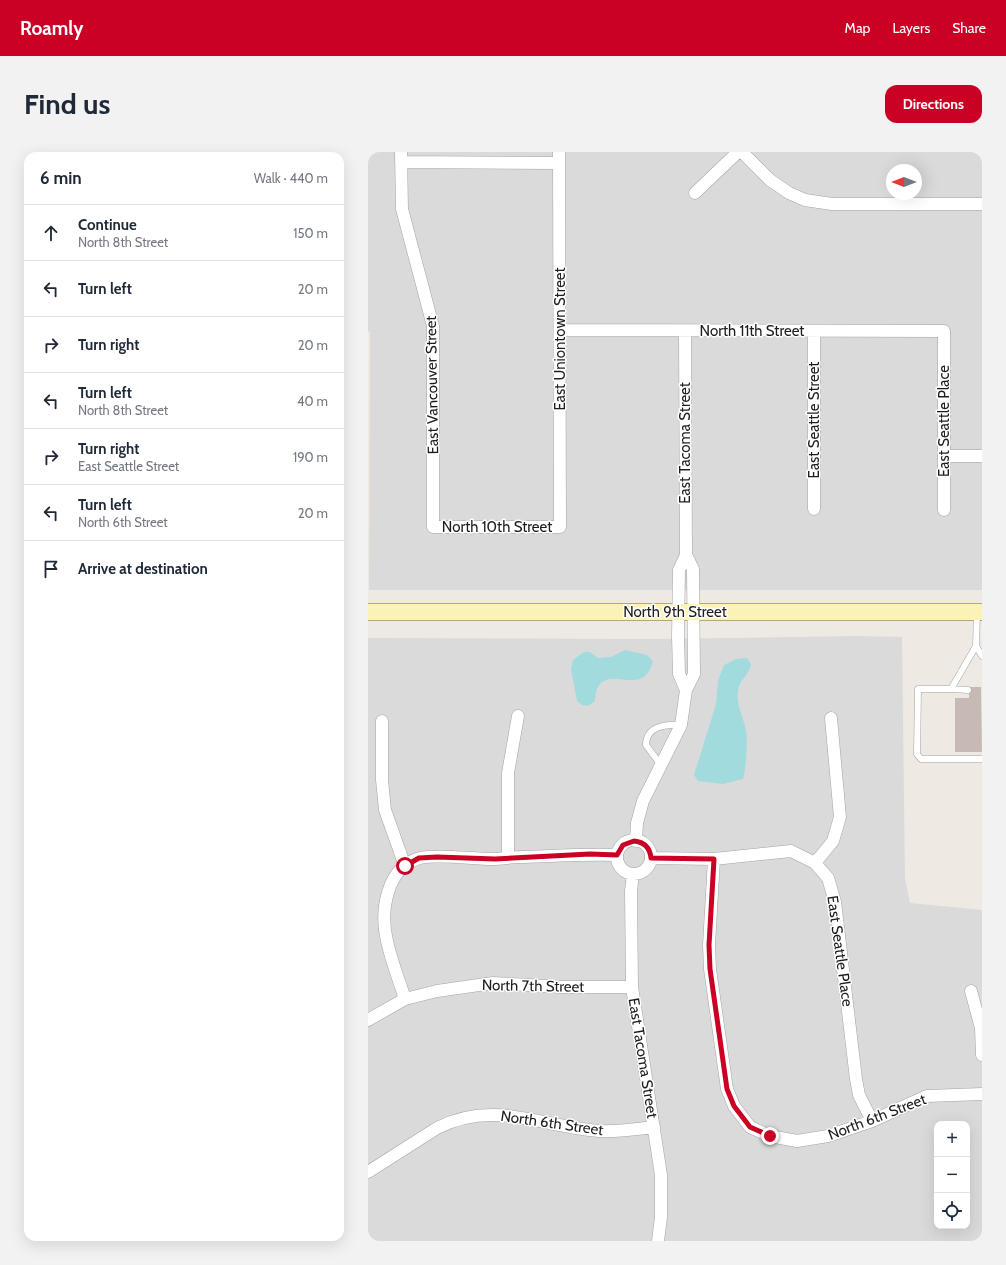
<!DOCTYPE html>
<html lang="en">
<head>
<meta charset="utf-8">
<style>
  body { margin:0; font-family:Cabin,sans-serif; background:#f2f2f3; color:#1f2937 }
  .controls { position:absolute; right:12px; bottom:12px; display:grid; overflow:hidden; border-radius:8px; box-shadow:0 4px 16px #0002 }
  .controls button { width:36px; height:36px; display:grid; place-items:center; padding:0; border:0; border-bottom:1px solid #e0e1e3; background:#fff; color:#1f2937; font:20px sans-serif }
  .compass { position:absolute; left:518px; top:12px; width:36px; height:36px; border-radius:50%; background:#fff; box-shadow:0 4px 16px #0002; rotate:270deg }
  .stop { position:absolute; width:12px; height:12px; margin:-9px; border:3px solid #cb0025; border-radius:50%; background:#fff }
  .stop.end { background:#cb0025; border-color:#fff; box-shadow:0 1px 4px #0008 }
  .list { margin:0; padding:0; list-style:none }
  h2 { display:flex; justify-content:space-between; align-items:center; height:52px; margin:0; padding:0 16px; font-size:17px }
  h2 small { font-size:13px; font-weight:400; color:#747a83 }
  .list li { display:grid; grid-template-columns:26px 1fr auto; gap:12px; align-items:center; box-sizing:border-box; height:56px; padding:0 16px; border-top:1px solid #e0e1e3 }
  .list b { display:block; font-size:15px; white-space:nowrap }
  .list p { margin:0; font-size:13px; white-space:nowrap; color:#747a83 }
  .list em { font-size:13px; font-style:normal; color:#747a83 }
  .icon { flex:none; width:22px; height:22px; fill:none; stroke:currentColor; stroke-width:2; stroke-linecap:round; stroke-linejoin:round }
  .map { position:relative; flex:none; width:614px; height:1089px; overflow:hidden; border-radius:12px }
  header { display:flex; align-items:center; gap:24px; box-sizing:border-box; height:56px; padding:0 20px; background:#cb0025; color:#fff }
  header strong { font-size:19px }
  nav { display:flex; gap:22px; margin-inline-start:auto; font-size:14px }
  .intro { display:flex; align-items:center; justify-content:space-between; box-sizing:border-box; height:96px; padding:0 24px }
  h1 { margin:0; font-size:28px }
  .button { padding:10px 18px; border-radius:12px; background:#cb0025; color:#fff; font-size:14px; font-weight:700 }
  main { display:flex; gap:24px; padding:0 24px }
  aside { flex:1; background:#fff; border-radius:12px; box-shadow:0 4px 16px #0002 }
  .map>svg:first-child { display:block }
  .residential { fill:#dbdada; fill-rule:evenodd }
  .water { fill:#a2dbde }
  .building { fill:#c7bab6 }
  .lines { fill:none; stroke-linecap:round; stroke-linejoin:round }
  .lane-casing { stroke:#a4a4a4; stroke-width:7 }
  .street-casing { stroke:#a4a4a4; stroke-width:13 }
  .secondary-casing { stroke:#776e02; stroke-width:17 }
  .lane { stroke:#fff; stroke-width:6 }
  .street { stroke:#fff; stroke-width:12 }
  .secondary { stroke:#fbf2b5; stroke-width:16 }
  .route { stroke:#cb0025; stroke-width:5 }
  .labels { text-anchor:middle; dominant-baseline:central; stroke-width:3; stroke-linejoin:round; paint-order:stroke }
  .street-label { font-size:15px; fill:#1d1d1d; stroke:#fff }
</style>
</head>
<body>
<header>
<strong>Roamly</strong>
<nav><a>Map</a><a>Layers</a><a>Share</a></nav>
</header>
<div class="intro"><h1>Find us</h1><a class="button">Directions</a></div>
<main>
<aside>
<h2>6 min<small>Walk · 440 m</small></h2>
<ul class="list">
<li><svg class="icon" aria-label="ahead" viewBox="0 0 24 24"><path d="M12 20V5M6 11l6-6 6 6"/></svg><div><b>Continue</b><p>North 8th Street</p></div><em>150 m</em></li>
<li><svg class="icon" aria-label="left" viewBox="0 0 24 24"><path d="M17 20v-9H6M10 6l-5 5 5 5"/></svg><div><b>Turn left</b></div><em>20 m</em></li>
<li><svg class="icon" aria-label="right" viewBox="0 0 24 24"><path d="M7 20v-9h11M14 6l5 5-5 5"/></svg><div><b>Turn right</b></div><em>20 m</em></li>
<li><svg class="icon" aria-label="left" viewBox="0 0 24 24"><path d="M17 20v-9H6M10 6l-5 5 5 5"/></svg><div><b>Turn left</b><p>North 8th Street</p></div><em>40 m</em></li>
<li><svg class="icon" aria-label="right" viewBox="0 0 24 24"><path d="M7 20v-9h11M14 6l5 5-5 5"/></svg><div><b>Turn right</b><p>East Seattle Street</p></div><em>190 m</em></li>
<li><svg class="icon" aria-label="left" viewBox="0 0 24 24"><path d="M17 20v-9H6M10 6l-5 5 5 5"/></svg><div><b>Turn left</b><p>North 6th Street</p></div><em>20 m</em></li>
<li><svg class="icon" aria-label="arrive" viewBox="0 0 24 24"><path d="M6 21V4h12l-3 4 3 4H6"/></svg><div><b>Arrive at destination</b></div></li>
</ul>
</aside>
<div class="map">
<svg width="614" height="1089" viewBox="0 0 614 1089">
  <rect width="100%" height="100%" fill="#efe9e3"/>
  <!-- residential -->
  <path class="residential" d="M0,0h614v438h-613l1,-258 -2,-1zM524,18h24v24h-24z
    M489,484l45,1 3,242 5,24 72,7v331h-614v-603l290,1zM569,972h30v102h-30z"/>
  <!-- water -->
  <path class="water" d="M257,498l22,5 6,6c-10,39 -44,2 -56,28 -1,3 -2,8 -2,12l-7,5 -6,-1 -5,-4 -6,-32 2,-9c12,-9 13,-12 25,-2l13,-1z
    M379,506l4,6c-1,10 -12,16 -13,27 -2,15 5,25 8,39 2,11 0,38 -3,49l-20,5 -25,-3 -4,-6 22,-71 2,-23 6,-16 12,-6z"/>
  <!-- building -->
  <path class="building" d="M601,535h12l1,65h-27v-54h14z"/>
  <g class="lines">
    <!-- lane casing -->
    <g class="lane-casing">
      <path id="lane" d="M609,460l-1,34 -25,43h-33l-1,65 4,5h61
        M608,494l6,10
        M583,537l17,1
        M293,613l-15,-20c0,-19 20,-21 35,-20"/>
    </g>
    <!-- street casing -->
    <g class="street-casing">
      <path id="street" d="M33,0l1,57 31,117v201h127l-1,-375
        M374,0l28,28 19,13 16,7 27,4h150
        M33,10l158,1
        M327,41l43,-41
        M192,178l384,1v179
        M317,179l1,224 -7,15 -1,66 1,38 7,16
        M577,304h37
        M446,357v-178
        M14,569v59l3,30 20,56
        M249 705a17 17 0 1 1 34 0a17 17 0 1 1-34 0Z
        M268,689l1,-18 6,-22 38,-76 5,-35 8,-16 -1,-105 -7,-14
        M140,705v-84l10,-57
        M283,706l63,1 77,-8 24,12 13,15 7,24 21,177 3,16 13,26
        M346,707l-5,86 1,24 17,120 7,17 16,21 20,9 27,5 31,-5 44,-15 55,-25 55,-2
        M447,711l18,-22 7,-24 -9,-99
        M265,722l-2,17 1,96 29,188v42l-3,24
        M603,839l10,37 1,27
        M37,847c-6,-19 -14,-39 -18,-58 -7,-29 -1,-74 33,-83 19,-4 52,1 73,1 9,0 18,-2 27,-2 32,-1 65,-3 97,-2
        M0,868l37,-21 32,-8 56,-8 69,4h70
        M0,1020l69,-44c57,-29 105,-1 162,3 18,1 37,-2 55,-4"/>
    </g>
    <!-- secondary casing -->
    <g class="secondary-casing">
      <path id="secondary" d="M0,460h614"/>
    </g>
    <!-- lane -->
    <use href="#lane" class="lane"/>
    <!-- street -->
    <use href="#street" class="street"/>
    <!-- secondary -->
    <use href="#secondary" class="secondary"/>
  </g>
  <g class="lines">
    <!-- route -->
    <path class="route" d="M37,714l14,-8 18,-1 58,2 95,-5 27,1 6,-10 11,-4c10,1 16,7 17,17l63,1 -5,86 1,24 17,120 7,17 16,21 20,9"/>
  </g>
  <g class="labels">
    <!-- street labels -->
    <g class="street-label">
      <text x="384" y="179">North 11th Street</text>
      <text transform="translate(192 187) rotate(-90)">East Uniontown Street</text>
      <text transform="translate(64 233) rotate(-91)">East Vancouver Street</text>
      <text transform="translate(446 268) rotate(-90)">East Seattle Street</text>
      <text transform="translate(576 269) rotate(-90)">East Seattle Place</text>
      <text transform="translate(317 291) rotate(-90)">East Tacoma Street</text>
      <text x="129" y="375">North 10th Street</text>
      <text x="307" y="460">North 9th Street</text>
      <text transform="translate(472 799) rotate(82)">East Seattle Place</text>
      <text transform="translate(165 834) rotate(1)">North 7th Street</text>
      <text transform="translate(275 906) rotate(81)">East Tacoma Street</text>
      <text transform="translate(509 965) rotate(-21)">North 6th Street</text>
      <text transform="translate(184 971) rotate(8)">North 6th Street</text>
    </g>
  </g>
</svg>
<div class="controls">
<button>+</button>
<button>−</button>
<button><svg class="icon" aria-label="locate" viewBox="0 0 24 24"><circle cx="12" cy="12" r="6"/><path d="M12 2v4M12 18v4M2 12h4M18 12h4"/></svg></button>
</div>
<svg class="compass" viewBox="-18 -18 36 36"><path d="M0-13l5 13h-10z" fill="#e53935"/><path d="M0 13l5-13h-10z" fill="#747a83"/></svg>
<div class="stop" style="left:37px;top:714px"></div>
<div class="stop end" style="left:402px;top:984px"></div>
</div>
</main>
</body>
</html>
